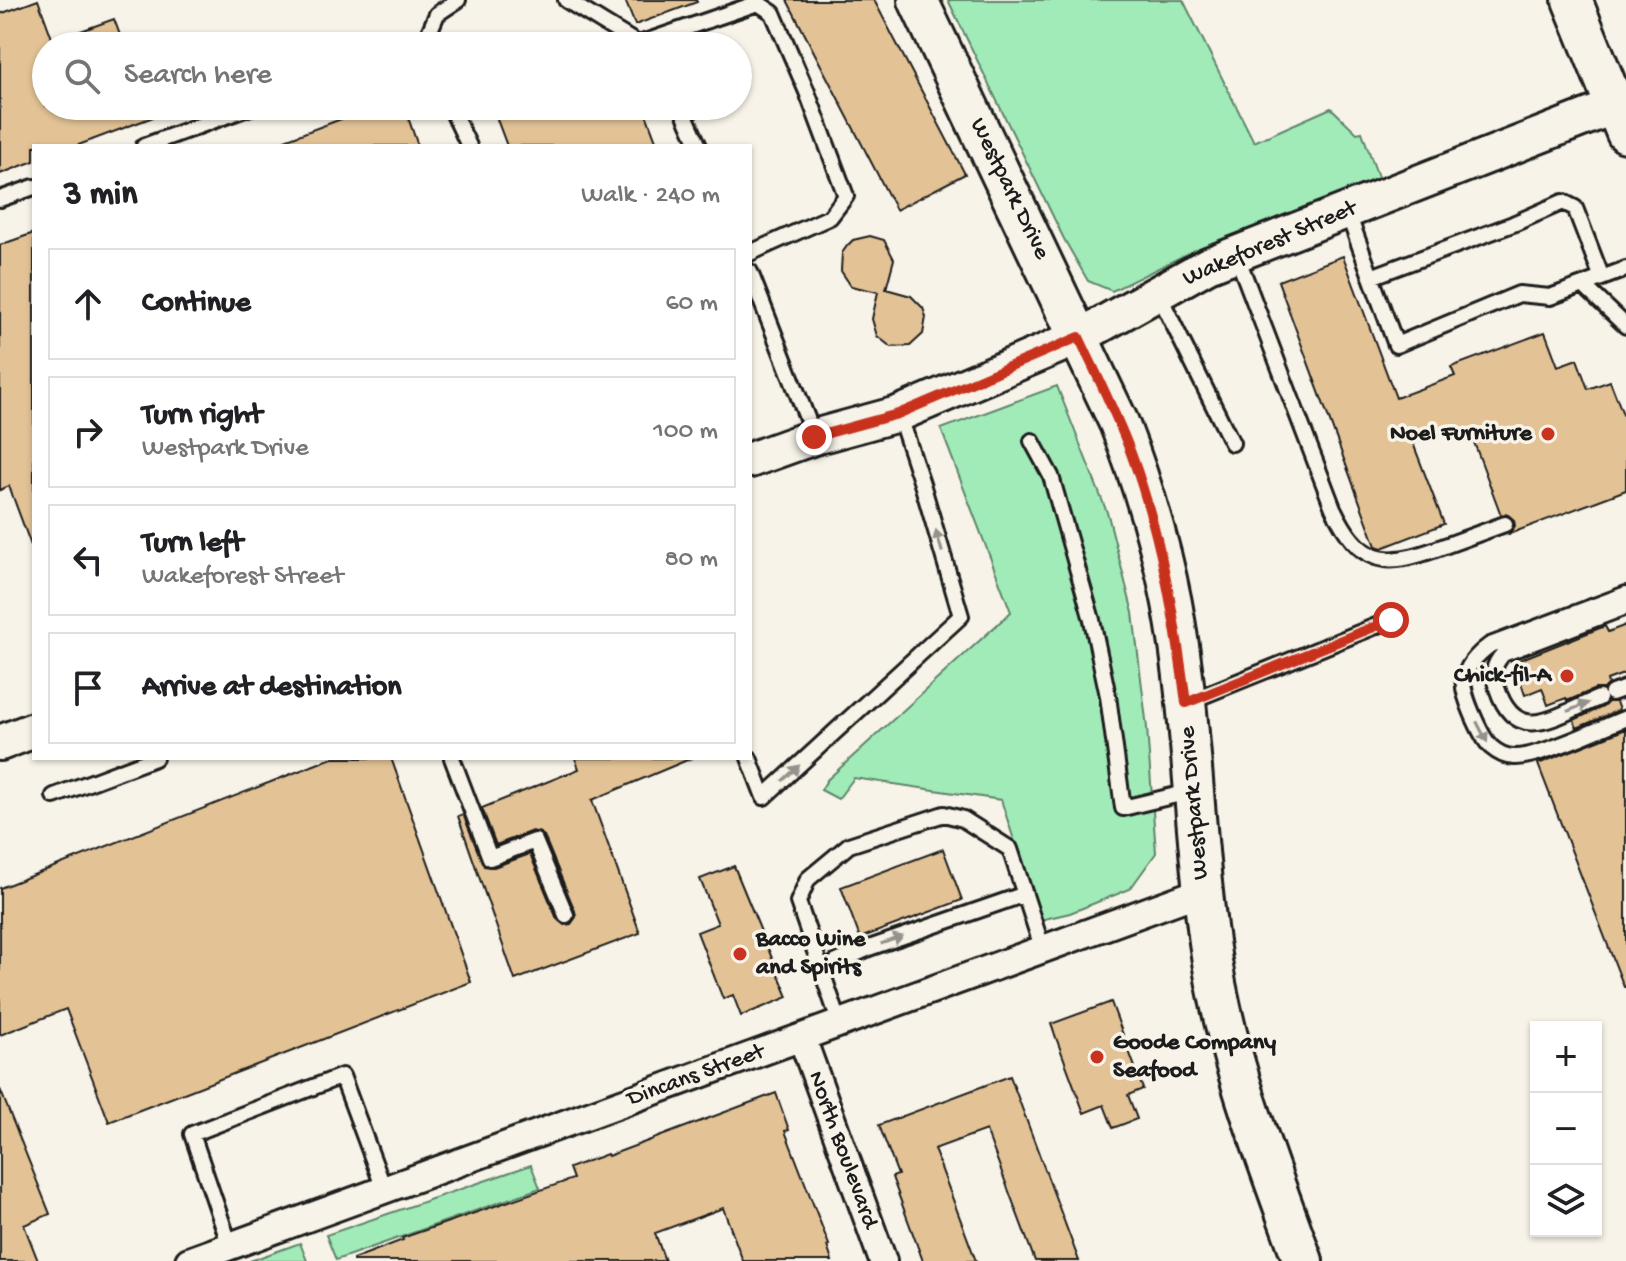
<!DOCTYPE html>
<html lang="en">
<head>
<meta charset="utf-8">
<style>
  body { margin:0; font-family:"Gochi Hand",sans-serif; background:#f6f6f6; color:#202124 }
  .controls { position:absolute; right:24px; bottom:24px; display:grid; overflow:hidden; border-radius:0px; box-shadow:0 2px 6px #0004 }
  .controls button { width:72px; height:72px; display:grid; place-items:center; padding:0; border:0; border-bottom:2px solid #e0e0e0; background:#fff; color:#202124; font:40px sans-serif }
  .stop { position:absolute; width:24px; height:24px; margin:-18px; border:6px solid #c8321e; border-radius:50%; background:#fff }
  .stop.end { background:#c8321e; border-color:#fff; box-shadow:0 2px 8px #0008 }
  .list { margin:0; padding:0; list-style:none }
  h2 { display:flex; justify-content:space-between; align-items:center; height:104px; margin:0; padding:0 32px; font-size:34px }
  h2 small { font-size:26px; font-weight:400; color:#757577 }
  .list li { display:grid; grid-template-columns:52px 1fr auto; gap:24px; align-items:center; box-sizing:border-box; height:112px; margin:0 16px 16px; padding:0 16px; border:2px solid #e0e0e0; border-radius:0px }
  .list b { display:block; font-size:30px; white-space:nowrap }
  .list p { margin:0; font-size:26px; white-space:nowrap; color:#757577 }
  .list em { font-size:26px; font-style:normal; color:#757577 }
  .icon { flex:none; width:44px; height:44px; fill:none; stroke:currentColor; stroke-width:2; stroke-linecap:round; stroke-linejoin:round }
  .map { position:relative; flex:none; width:1626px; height:1261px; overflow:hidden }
  .search { position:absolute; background:#fff; box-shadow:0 2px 6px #0004; left:32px; top:32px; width:720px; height:88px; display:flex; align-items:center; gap:20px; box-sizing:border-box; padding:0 28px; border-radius:44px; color:#757577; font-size:30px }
  .panel { position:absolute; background:#fff; box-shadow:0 2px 6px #0004; left:32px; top:144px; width:720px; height:616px; border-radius:0px }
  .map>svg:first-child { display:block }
  .green { fill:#a1ebb9; stroke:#5e846a; stroke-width:2 }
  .building { fill:#e3c396; stroke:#1c1c1c; stroke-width:2 }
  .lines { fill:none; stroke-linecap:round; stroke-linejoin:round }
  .service-casing { stroke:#1c1c1c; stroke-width:20 }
  .minor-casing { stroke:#1c1c1c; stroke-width:32 }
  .tertiary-casing { stroke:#1c1c1c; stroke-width:40 }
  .secondary-casing { stroke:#1c1c1c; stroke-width:44 }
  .service { stroke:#f7f3e8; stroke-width:14 }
  .minor { stroke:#f7f3e8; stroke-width:26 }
  .tertiary { stroke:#f7f3e8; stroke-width:34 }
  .secondary { stroke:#f7f3e8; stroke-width:38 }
  .oneway { fill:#94928c }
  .route { stroke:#c8321e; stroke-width:10 }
  .poi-dot { fill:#c8321e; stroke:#f7f3e8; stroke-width:3 }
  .labels { text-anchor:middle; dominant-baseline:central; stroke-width:7; stroke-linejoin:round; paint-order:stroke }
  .street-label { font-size:24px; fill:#1c1c1c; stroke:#f7f3e8 }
  .poi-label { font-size:24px; font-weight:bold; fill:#1c1c1c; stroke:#f7f3e8; text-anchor:end }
</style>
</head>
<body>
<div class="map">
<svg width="1626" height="1261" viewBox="0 0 1626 1261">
  <rect width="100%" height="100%" fill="#f7f3e8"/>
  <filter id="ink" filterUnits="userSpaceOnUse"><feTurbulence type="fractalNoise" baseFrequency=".0125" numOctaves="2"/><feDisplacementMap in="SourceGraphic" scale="16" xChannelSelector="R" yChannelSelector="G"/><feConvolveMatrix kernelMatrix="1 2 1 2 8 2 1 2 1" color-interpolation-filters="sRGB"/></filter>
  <g filter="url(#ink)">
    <!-- green -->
    <path class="green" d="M948,0h235l71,142 77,-34 26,25 5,-1 17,48 -186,71 -81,40 -24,-10 -24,-42z
      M1057,386l51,129 25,98 14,115 9,125 -26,36 -60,24 -30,7 -39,-120 -147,-22 -16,21 -17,-9 6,-10 184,-168 -70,-183z
      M531,1165l9,23 -204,72 -10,-25z
      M300,1243l7,18h-57z"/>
    <!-- building -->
    <path class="building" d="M38,0l15,41 61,-22 10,27h-78v60h131v2l-101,38h-42v15l-34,13v-160z
      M625,0h71l1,2 -62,23z
      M787,0h87l91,174 -69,36z
      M376,106h28l14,40h-143l-1,-2z
      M492,106h151l15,40h-151z
      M34,233v315h-2l-23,-62 -9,4v-245z
      M870,236l14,4 10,19 -8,30 25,7 12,12 3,9 -3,17 -13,12 -19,1 -14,-11 -5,-17 6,-27 -27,-6 -10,-15 1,-18 5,-7 6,-6z
      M1343,256l53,142 59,-22 -4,-9 94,-35 13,34 19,-7 11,30 22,-8 16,41v68l-117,44 6,-8 -1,-6 -7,-6 -6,1 -32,-86 -14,6 -2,-6 -40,14 31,81 -62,24 -6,-2 -98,-265z
      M1626,625v48l-19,7 1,4 -5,5h-8l-28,12 -1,-3 -18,7 -6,-17 -17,7 -11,-33 91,-36 3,6z
      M1608,702h8l3,8 -42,18 -3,-8 29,-13z
      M1626,729v258h-2l-86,-223z
      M332,758h59l80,224 -362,140 -43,-113 -66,26v-147z
      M575,758h117l-100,42 48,133 -125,47 -57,-164 5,-2 21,52 10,1 36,-13 27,65 7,6 7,-1 5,-7 -1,-6 -31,-75 -4,-3 -8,-2 -36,14 -14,-37 97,-39z
      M943,849l19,51 -102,38 -19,-51z
      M734,866l54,131 -47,19 -8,-21 -10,4 -26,-67 21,-8 -18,-45z
      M1111,1002l32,87 -15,6 9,24 -24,9 -9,-23 -20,8 -33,-89z
      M1010,1076l69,185h-44l-49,-131 -52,19 42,112h-53l-31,-84 6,-2 -19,-50z
      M0,1089l50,125 -26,11 14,36h-38z
      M776,1093l13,37 -4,1 44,114 -2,1 5,15h-89l-20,-53 -68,25 10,28h-312v-2l50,-19 -1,-2 171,-59 -4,-11 38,-14 1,2z"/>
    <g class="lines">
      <!-- service casing -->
      <g class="service-casing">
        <path id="service" d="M566,0l75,46
          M639,44l119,-41 15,10 34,79 39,104 -16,21 -80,36
          M427,46l-2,-4 12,-28 21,-14
          M450,106l19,40
          M681,106l18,40
          M144,146l109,-40
          M0,199l34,-12
          M1347,211l49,134 123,-51 31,3 76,-28
          M1236,254l97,254c27,56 50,61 106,40 22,-8 44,-16 66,-24
          M750,272l64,164
          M1371,277l142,-53 50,-22 12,6 27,70
          M1583,285l43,41
          M1158,293l74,150
          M1032,441l19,35 41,144 16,76 15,112 70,-17
          M1626,594l-136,51c-11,8 -23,20 -26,34 -4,13 18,59 27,68 7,6 14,10 23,10 23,1 87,-29 112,-39
          M1612,693l14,-5
          M1599,698c-43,17 -82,50 -102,-10 -5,-15 -4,-23 6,-34l123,-47
          M1190,701l201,-81
          M452,758l38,100 45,-17 31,74
          M749,758l15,39 197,-181 -38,-129 -24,-73
          M54,796l101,-38
          M824,974l11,-11 34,-15 156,-54
          M840,1024l-42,-122 10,-23 41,-34 95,-31 19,5 47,30 33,101
          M230,1246l-38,-112 150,-58 42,113"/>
      </g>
      <!-- minor casing -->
      <g class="minor-casing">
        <path id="minor" d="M802,1038l81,223
          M189,1261l1013,-370"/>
      </g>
      <!-- tertiary casing -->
      <g class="tertiary-casing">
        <path id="tertiary" d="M750,460l64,-23 84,-23 181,-77 129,-72 407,-159
          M0,743l34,-13"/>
      </g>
      <!-- secondary casing -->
      <g class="secondary-casing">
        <path id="secondary" d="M918,0l201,423c23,59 41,118 53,180 21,112 21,226 37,339 16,114 55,211 94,319
          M1572,0l54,133"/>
      </g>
      <!-- service -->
      <use href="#service" class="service"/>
      <!-- minor -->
      <use href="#minor" class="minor"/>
      <!-- tertiary -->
      <use href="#tertiary" class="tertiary"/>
      <!-- secondary -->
      <use href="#secondary" class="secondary"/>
    </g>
    <!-- one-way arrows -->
    <defs><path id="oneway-solid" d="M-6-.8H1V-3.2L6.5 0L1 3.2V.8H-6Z" transform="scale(2)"/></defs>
    <g class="oneway">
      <use href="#oneway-solid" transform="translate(939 541) rotate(-106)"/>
      <use href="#oneway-solid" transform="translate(1578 707) rotate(-22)"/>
      <use href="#oneway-solid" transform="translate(1482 732) rotate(63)"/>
      <use href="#oneway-solid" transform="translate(791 773) rotate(-43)"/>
      <use href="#oneway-solid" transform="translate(892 940) rotate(-19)"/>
    </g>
  </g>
  <g class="lines" filter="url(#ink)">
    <!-- route -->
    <path class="route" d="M814,437l84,-23 181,-77c18,39 38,78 53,119 29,80 43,162 54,247l205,-83"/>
  </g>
  <!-- markers -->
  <g class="poi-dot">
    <circle cx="1548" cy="434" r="8"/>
    <circle cx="1567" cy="676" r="8"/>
    <circle cx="740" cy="954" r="8"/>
    <circle cx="1097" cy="1057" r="8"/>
  </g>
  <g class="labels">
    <!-- street labels -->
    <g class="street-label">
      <text transform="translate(1009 189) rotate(64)">Westpark Drive</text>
      <text transform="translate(1270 244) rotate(-23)">Wakeforest Street</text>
      <text transform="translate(1195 803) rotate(-95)">Westpark Drive</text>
      <text transform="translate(696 1076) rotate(-20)">Dincans Street</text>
      <text transform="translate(842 1150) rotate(70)">North Boulevard</text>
    </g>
    <!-- poi labels -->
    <g class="poi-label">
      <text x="1532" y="434">Noel Furniture</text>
      <text x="1551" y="676">Chick-fil-A</text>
      <text x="756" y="940" text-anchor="start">Bacco Wine<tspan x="756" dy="28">and Spirits</tspan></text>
      <text x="1113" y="1043" text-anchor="start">Goode Company<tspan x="1113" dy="28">Seafood</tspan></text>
    </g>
  </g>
</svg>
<div class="controls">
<button>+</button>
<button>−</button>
<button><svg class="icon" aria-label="layers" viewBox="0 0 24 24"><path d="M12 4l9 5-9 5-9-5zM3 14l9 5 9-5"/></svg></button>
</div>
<div class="stop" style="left:1391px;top:620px"></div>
<div class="stop end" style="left:814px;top:437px"></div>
<div class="search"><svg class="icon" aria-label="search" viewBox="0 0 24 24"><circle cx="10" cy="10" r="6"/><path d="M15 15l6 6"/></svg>Search here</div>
<section class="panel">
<h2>3 min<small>Walk · 240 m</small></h2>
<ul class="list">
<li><svg class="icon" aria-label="ahead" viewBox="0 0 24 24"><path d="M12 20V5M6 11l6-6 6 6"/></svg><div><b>Continue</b></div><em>60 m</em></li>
<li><svg class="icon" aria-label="right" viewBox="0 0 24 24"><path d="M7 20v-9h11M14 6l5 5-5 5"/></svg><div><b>Turn right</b><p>Westpark Drive</p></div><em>100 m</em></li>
<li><svg class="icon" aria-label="left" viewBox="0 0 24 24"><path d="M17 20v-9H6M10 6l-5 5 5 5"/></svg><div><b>Turn left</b><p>Wakeforest Street</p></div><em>80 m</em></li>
<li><svg class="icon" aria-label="arrive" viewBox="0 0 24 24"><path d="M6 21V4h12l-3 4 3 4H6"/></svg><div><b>Arrive at destination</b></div></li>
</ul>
</section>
</div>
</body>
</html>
